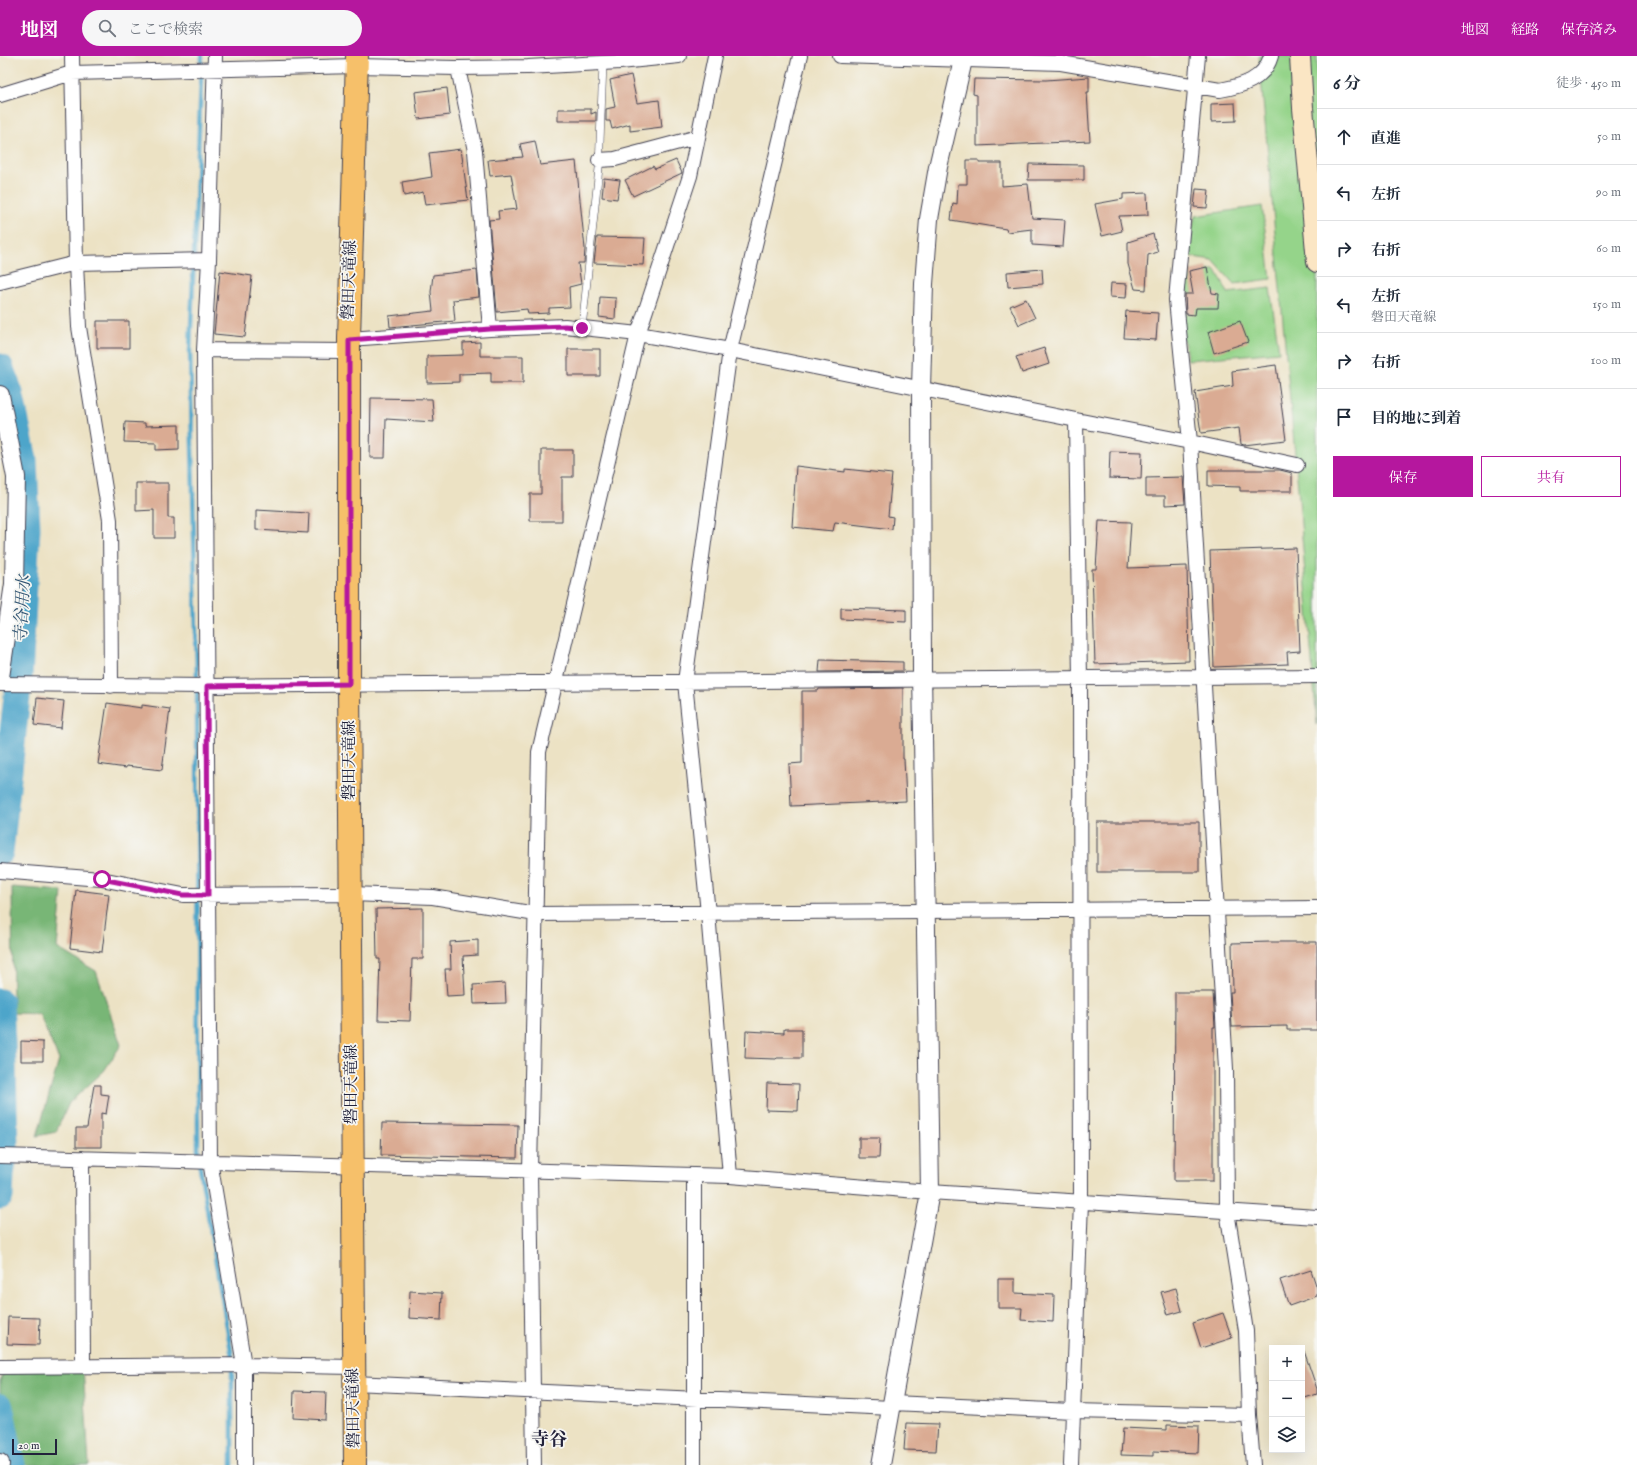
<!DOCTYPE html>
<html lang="ja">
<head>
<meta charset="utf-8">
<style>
  body { margin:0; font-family:"IM FELL English","Noto Serif JP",serif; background:#f6f6f7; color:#1f2937 }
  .controls { position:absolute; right:12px; bottom:12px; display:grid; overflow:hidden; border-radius:0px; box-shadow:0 4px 16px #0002 }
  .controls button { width:36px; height:36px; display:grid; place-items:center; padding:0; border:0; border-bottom:1px solid #e0e1e3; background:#fff; color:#1f2937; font:20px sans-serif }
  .scale { position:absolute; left:12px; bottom:10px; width:45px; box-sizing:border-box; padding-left:4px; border:2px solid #22223b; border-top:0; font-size:11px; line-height:14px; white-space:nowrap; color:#22223b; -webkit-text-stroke:3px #f6f6f2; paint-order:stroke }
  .stop { position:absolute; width:12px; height:12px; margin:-9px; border:3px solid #b5179e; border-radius:50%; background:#fff }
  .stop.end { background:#b5179e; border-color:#fff; box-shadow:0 1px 4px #0008 }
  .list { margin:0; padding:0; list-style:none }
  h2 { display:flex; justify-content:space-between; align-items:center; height:52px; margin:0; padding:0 16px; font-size:17px }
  h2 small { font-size:13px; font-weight:400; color:#747a83 }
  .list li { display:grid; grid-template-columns:26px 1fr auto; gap:12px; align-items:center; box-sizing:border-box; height:56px; padding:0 16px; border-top:1px solid #e0e1e3 }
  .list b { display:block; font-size:15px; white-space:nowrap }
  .list p { margin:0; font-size:13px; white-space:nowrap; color:#747a83 }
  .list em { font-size:13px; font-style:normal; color:#747a83 }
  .actions { display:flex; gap:8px; padding:12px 16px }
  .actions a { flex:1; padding:9px 0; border:1px solid #b5179e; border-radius:0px; text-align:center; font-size:14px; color:#b5179e }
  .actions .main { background:#b5179e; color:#fff }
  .icon { flex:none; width:22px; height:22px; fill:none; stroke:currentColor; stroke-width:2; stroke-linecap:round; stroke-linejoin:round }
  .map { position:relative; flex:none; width:1317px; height:1409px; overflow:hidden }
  header { display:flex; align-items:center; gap:24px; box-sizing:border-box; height:56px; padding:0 20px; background:#b5179e; color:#fff }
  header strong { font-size:19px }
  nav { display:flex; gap:22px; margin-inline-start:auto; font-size:14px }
  .search { width:280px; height:36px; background:#f6f6f7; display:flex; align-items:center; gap:10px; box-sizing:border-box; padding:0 14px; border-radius:22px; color:#747a83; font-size:15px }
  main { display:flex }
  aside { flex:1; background:#fff }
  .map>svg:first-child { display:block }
  .green { fill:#95d48a; stroke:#5c7b62 }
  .forest { fill:#78b676; stroke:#4d6c58 }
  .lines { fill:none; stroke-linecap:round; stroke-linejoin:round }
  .stream { stroke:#4da5ca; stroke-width:4.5 }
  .river { stroke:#4da5ca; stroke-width:27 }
  .building { fill:#daab93 }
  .service-casing { stroke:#403f50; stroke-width:8 }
  .minor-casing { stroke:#403f50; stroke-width:16 }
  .tertiary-casing { stroke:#403f50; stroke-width:20 }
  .secondary-casing { stroke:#403f50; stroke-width:22 }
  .primary-casing { stroke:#403f50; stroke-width:24 }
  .service { stroke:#fff; stroke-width:7 }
  .minor { stroke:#fff; stroke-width:14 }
  .tertiary { stroke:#fff; stroke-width:18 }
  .secondary { stroke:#fbe6c4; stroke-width:20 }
  .primary { stroke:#f6c06b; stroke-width:22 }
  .route { stroke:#b5179e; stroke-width:5 }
  .labels { text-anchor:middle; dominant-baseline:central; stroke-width:3.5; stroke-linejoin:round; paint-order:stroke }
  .street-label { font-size:16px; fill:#22223b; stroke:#f6f6f2 }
  .water-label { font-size:17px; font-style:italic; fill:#335674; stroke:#f6f6f2 }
  .quarter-label { font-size:18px; font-weight:bold; fill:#22223b; stroke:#f6f6f2 }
</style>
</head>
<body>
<header>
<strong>地図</strong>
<div class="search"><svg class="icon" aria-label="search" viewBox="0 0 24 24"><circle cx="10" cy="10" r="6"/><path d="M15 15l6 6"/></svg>ここで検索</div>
<nav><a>地図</a><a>経路</a><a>保存済み</a></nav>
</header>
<main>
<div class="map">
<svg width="1317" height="1409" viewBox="0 0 1317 1409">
  <rect width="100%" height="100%" fill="#f6f6f2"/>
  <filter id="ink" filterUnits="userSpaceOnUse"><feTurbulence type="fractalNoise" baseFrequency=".025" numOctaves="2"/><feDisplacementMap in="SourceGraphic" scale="8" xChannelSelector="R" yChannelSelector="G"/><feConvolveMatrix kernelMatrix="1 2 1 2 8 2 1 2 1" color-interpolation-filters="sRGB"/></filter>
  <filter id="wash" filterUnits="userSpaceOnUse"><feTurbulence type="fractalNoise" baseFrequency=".012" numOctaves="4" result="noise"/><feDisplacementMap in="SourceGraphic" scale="16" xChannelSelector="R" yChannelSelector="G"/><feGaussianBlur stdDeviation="0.9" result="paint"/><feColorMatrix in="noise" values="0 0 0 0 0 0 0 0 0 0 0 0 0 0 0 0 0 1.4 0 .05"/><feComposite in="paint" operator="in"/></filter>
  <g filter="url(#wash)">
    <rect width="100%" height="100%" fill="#ece2c4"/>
    <!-- green -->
    <path class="green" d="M1259,0h58v669l-18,-226z
      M1262,150l9,73 -37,5 -21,-24 -26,-4 8,-40z
      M1216,214l12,23 42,-5 9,64 -91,8 -11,-51 12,-38z"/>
    <!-- forest -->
    <path class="forest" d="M12,831l50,4 -5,57 39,23 25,74 -17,26 -35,32 -13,29 -19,4 22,-76 -20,-46 -26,-1z
      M83,1310l6,99h-81l-8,-53v-31l6,-14z"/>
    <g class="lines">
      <!-- stream -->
      <path class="stream" d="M202,0l-12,295 7,328 1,477 34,201v108"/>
      <!-- river -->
      <path class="river" d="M0,311l10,26 14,67 3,68 -8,150 -19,174
        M0,946l3,62 2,84 -4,27 -1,21
        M0,1351l12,58"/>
    </g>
    <g id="blocks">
      <!-- building -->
      <path class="building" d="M631,19l6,28 22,-3 3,27 -32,4v-7l-18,5 -2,-8h-4v-12l9,-2 -5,-27z
        M1089,21v15h-2l3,49 -113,5v-51l-4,-1 1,-15 72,1z
        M447,32l3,27 -32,4 -3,-27z
        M1235,47l1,18 -25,1v-18z
        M558,53h33v5l5,-2v9h-38z
        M535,85l5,24 36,-4 9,88 -1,14h-6l3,21 -12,3 1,20 -21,1v5l-21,1 -1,-5 -30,3 -8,-92 10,-1 -1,-8 19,-2 -6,-35 -21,2 -2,-16 35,-3 -3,-13z
        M461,93l7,51 -43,5 -2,-13 -19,4 -2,-14 30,-5 -3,-24z
        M676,104l6,13 -49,23 -8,-16 28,-14 2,3z
        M967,104h12v3h23v23l26,-2 4,34 33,2 -2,27 -31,-2v-16l-25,3 -1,-3 -55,-9 2,-17 4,1 1,-20h9z
        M1029,108l55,1v15h-56z
        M604,122l16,2 -3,19 -15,-2z
        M1196,133l13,1 -2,18 -13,-1z
        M1147,137l1,22 -29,1 3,15 -20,5 -7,-32 28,-5v-5z
        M1153,178l5,18 -10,3 -2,35 -11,-1 -7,-25v-22z
        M597,181l48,1 -2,27 -49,-2z
        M1207,211l5,26 7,1 -1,14h-22l-1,7 -9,-1 -1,-20h8l-4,-23z
        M1042,213l1,15 -35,3 -1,-15z
        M477,214l2,27 -26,3 2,21 -65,6 -1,-11 44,-5 -2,-19 2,-17z
        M220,215l32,5 -7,61 -31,-3z
        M1111,227l16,1 -1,14 -16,-1z
        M600,241l16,1 -1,21 -16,-2z
        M1026,243l9,19 -16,7 -9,-19z
        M1126,255l32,2 -2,27 -32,-2z
        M97,265h32v27h-32z
        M1240,265l8,21 -34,11 -6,-21z
        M480,286v14h43v27h-32v-10l-32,1v8l-32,1v-27l36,-1v-12z
        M1044,292l5,16 -27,9 -6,-16z
        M568,293h32v27h-32z
        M1276,309l10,75 -42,5 -3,-1 -2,-16 -38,5 -6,-41 38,-6 -1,-15z
        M371,342l61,1 2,23 -48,-3 -1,39h-15z
        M125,366l20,1v3l34,-1v24l-23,1v-7l-32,-1z
        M541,394h32v27h-11v44h-32v-27h11z
        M1110,395l32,1 -1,27 -32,-1z
        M796,410l49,6v-3l47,5 -4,42 5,1 -1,12 -57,-7 -2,9 -41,-4z
        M1208,414h72l12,3v18h-52v-4l-32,-1z
        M1183,421l2,27 -20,1v-9h-19v-18z
        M136,427h32v35h6v20h-20v-28l-18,1z
        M256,454l53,3 -1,20 -52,-3z
        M1099,465l32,1 -3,46 59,-2 2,95 -94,3 -3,-95h4z
        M1296,492l4,103 -13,1 1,12 -74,3 -4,-116z
        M841,552l65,2v12l-65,-3z
        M820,604l83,2v9l-84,1z
        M903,632v71h1l2,42 -115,5 -2,-42 13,-1v-72h16l1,-2z
        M37,642l27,3 -3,27 -27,-3z
        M107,647l35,5v-3l28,4 -8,61 -36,-4v2l-28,-4z
        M1097,766h102v50h-102z
        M76,834l33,4 -7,58 -32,-4z
        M423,852v51h-11l-2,62 -32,-1 2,-61h-3l-1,-50z
        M478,884v15l-15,1 2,39 -18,1 -2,-27h6l-1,-27z
        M1271,886h46v88h-30v-4l-55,1 -2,-35h3l-1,-49z
        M505,927l1,20 -32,1 -1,-19z
        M1175,936h38l2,35h-2v154h-39z
        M784,973h18v29h-25l-1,1 -31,-1 1,-27 38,2z
        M21,985l22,1v19h-22z
        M767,1027l32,1 -1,27 -32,-1z
        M94,1029h7v9l8,1 -3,19 -5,-1v34h-25v-19h11z
        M382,1067l136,2 -1,33 -136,-3z
        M859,1082h21l-1,20h-20z
        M1311,1214l6,18v8l-28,10 -9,-26z
        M998,1223h17v14l39,2 -1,27 -32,-2 1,-12h-24z
        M1176,1232l6,23 -14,4 -7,-23z
        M410,1235l32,2 -1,27 -32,-2z
        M1223,1257l9,25 -31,10 -8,-25z
        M8,1261l32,1 -1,27 -32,-1z
        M1302,1295h2l13,38v5l-15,5z
        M294,1335l32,1 -1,28 -32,-2z
        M906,1367l32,1 -2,27 -32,-1z
        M1167,1369l32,1 -1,27 -45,-2v5l-32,-1 2,-27 44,2z"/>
    </g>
  </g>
  <g filter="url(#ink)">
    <use href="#blocks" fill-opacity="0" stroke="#403f50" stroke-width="1"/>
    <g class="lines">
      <!-- service casing -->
      <g class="service-casing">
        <path id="service" d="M582,272l17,-160 4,-105"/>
      </g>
      <!-- minor casing -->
      <g class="minor-casing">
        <path id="minor" d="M72,0l4,207 3,64 31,193 1,166
          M215,0l-6,204 -5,90 6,811 34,204v100
          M840,0l221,7 159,27c22,-4 44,-10 51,-34
          M1198,0l-22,244 14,142 36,627 1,142 19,120 3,84 4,50
          M458,12l17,83 15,178
          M0,39l72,-22 284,-7 102,2 70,-1 92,-5 59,-6
          M599,104l16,-1 83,-22
          M0,226l76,-19 133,-3
          M349,283l141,-10 75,-3 73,8 92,16 346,70 114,22 107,23
          M204,294l145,1
          M0,628l207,2 1110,-10
          M0,815l101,8 82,16 168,-1 82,3 103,17 781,-6
          M0,1100l730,20 200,16 387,25
          M82,1102l1,208
          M694,1119v290
          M730,1120l-22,-263 -23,-231 45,-332 70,-294
          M0,1311l244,-2 109,2
          M354,1327l538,25
          M892,1347l181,8 176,4
          M534,1409l-4,-294 9,-419 99,-418 52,-158 25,-120
          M1071,1409l10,-263 -1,-523 -4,-259"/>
      </g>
      <!-- tertiary casing -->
      <g class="tertiary-casing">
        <path id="tertiary" d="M0,339l16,82 -2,107 -14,93
          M0,1407v2
          M881,1409l49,-273 -8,-521 -1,-283 3,-104 5,-65 9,-52 26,-111"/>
      </g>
      <!-- secondary casing -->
      <g class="secondary-casing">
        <path id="secondary" d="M1300,0l3,52 14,154"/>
      </g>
      <!-- primary casing -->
      <g class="primary-casing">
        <path id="primary" d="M355,1409l-6,-781v-345l8,-283"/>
      </g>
      <!-- service -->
      <use href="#service" class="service"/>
      <!-- minor -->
      <use href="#minor" class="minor"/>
      <!-- tertiary -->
      <use href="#tertiary" class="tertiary"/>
      <!-- secondary -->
      <use href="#secondary" class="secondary"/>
      <!-- primary -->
      <use href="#primary" class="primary"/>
    </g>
  </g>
  <g class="lines" filter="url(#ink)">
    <!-- route -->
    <path class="route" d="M102,823l81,16h25l-1,-209 142,-2v-344l141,-11 75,-3 17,2"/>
  </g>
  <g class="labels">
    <!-- street labels -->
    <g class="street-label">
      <text transform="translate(350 224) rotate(-88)">磐田天竜線</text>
      <text transform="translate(350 704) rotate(-90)">磐田天竜線</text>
      <text transform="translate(352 1028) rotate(-90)">磐田天竜線</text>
      <text transform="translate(354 1352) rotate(-91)">磐田天竜線</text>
    </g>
    <!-- water labels -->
    <g class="water-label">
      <text transform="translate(23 553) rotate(-87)">寺谷用水</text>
    </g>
    <!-- quarter labels -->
    <g class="quarter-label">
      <text x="549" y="1384">寺谷</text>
    </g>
  </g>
</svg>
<div class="controls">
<button>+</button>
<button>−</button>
<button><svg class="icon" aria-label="layers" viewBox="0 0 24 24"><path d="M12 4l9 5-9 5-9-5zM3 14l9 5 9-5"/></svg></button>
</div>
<div class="scale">20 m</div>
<div class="stop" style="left:102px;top:823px"></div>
<div class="stop end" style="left:582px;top:272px"></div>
</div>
<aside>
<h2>6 分<small>徒歩 · 450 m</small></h2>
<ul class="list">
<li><svg class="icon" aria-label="ahead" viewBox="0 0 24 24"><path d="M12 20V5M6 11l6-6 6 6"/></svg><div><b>直進</b></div><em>50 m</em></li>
<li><svg class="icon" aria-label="left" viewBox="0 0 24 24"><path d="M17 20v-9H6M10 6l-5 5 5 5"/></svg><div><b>左折</b></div><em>90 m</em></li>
<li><svg class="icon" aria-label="right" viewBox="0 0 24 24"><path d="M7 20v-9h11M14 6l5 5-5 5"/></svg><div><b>右折</b></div><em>60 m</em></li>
<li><svg class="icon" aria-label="left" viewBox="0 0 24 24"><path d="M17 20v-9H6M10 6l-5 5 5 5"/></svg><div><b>左折</b><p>磐田天竜線</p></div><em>150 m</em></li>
<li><svg class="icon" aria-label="right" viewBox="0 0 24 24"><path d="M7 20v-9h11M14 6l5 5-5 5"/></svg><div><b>右折</b></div><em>100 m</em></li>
<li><svg class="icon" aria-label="arrive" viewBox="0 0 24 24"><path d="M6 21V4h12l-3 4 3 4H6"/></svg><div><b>目的地に到着</b></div></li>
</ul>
<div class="actions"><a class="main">保存</a><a>共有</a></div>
</aside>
</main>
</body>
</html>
